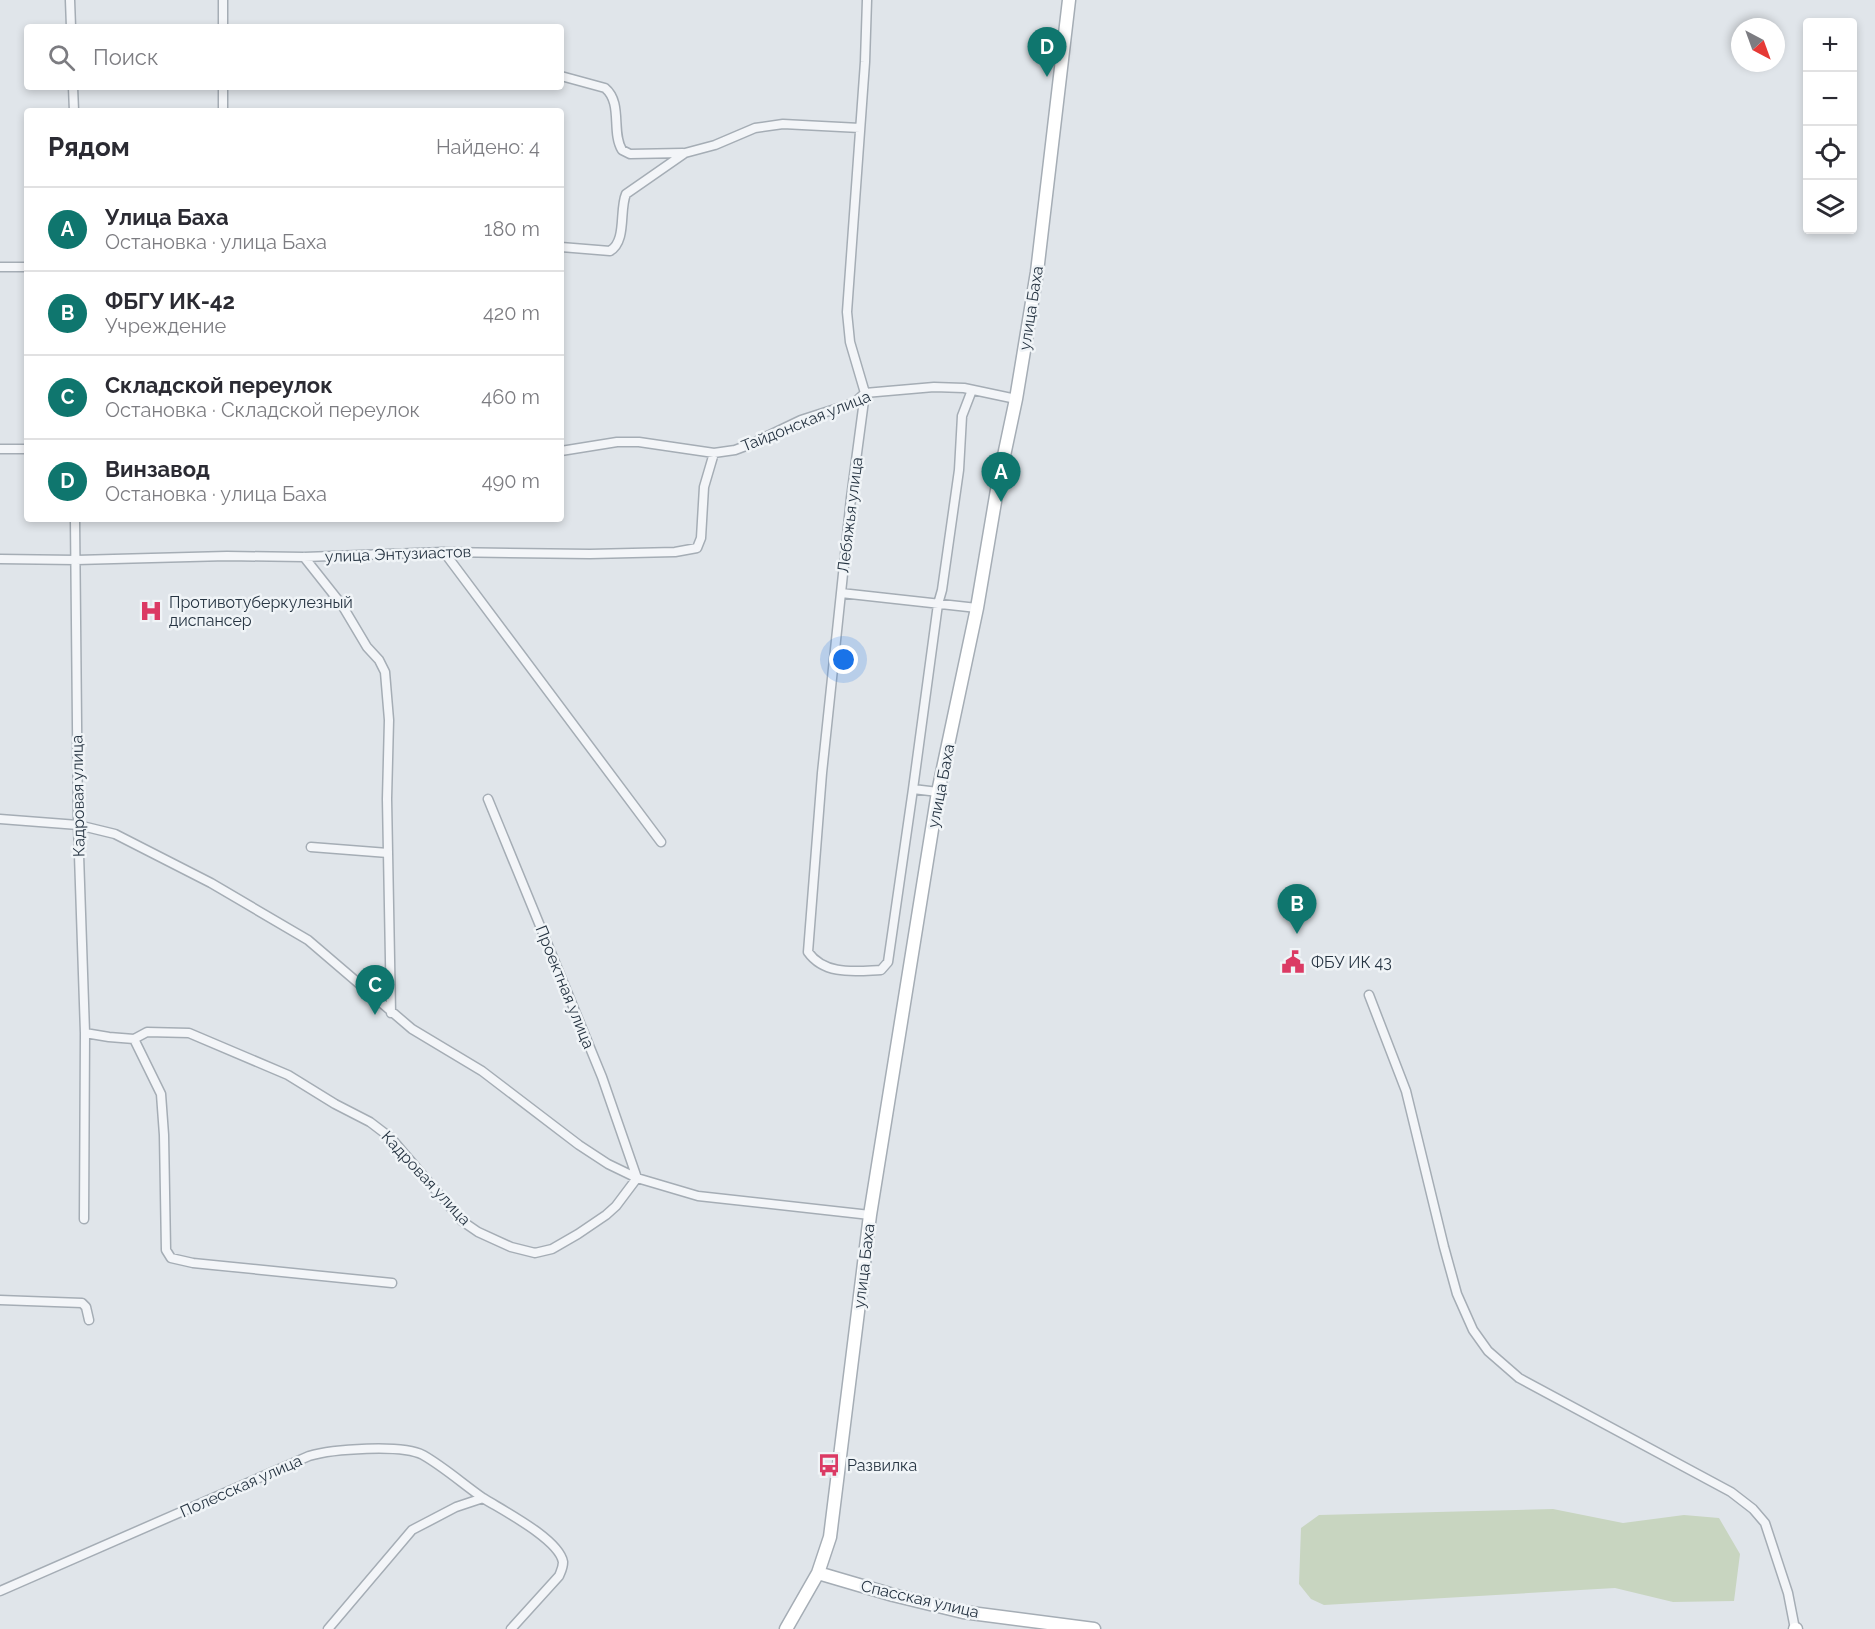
<!DOCTYPE html>
<html lang="ru">
<head>
<meta charset="utf-8">
<style>
  body { margin:0; font-family:Raleway,sans-serif; background:#f2f2f3; color:#2b2b33 }
  .controls { position:absolute; right:18px; top:18px; display:grid; overflow:hidden; border-radius:6px; box-shadow:0 3px 9px #0003 }
  .controls button { width:54px; height:54px; display:grid; place-items:center; padding:0; border:0; border-bottom:2px solid #e1e1e2; background:#fff; color:#2b2b33; font:30px sans-serif }
  .compass { position:absolute; left:1731px; top:18px; width:54px; height:54px; border-radius:50%; background:#fff; box-shadow:0 3px 9px #0003; rotate:139deg }
  .you { position:absolute; left:844px; top:660px; width:21px; height:21px; margin:-15px; border:4px solid #fff; border-radius:50%; background:#1a73e8; box-shadow:0 0 0 9px #1a73e833 }
  .badge { display:grid; place-items:center; width:39px; height:39px; border-radius:50%; background:#0f766e; color:#fff; font-size:20px; font-weight:700 }
  .pin { position:absolute; translate:-50% -50px; filter:drop-shadow(0 2px 3px #0008) }
  .pin::after { content:''; position:absolute; top:32px; width:21px; height:18px; background:inherit; clip-path:polygon(0 0,100% 0,50% 100%) }
  .list { margin:0; padding:0; list-style:none }
  h2 { display:flex; justify-content:space-between; align-items:center; height:78px; margin:0; padding:0 24px; font-size:26px }
  h2 small { font-size:20px; font-weight:400; color:#7c7c81 }
  .list li { display:grid; grid-template-columns:39px 1fr auto; gap:18px; align-items:center; box-sizing:border-box; height:84px; padding:0 24px; border-top:2px solid #e1e1e2 }
  .list b { display:block; font-size:22px; white-space:nowrap }
  .list p { margin:0; font-size:20px; white-space:nowrap; color:#7c7c81 }
  .list em { font-size:20px; font-style:normal; color:#7c7c81 }
  .icon { flex:none; width:33px; height:33px; fill:none; stroke:currentColor; stroke-width:2; stroke-linecap:round; stroke-linejoin:round }
  .map { position:relative; flex:none; width:1875px; height:1629px; overflow:hidden }
  .search { position:absolute; background:#fff; box-shadow:0 3px 9px #0003; left:24px; top:24px; width:540px; height:66px; display:flex; align-items:center; gap:15px; box-sizing:border-box; padding:0 21px; border-radius:6px; color:#7c7c81; font-size:22px }
  .panel { position:absolute; background:#fff; box-shadow:0 3px 9px #0003; left:24px; top:108px; width:540px; height:414px; border-radius:6px }
  .map>svg:first-child { display:block }
  .green { fill:#c8d5c0 }
  .lines { fill:none; stroke-linecap:round; stroke-linejoin:round }
  .street-casing { stroke:#a5adb5; stroke-width:11 }
  .secondary-casing { stroke:#a5adb5; stroke-width:15 }
  .street { stroke:#f3f5f8; stroke-width:8 }
  .secondary { stroke:#fff; stroke-width:12 }
  .labels { text-anchor:middle; dominant-baseline:central; stroke-width:5; stroke-linejoin:round; paint-order:stroke }
  .street-label { font-size:16px; fill:#273543; stroke:#f0f4f7 }
  .poi-label { font-size:16px; fill:#273543; stroke:#f0f4f7; text-anchor:start }
</style>
</head>
<body>
<div class="map">
<svg width="1875" height="1629" viewBox="0 0 1875 1629">
  <rect width="100%" height="100%" fill="#e0e5ea"/>
  <!-- green -->
  <path class="green" d="M1553,1509l70,14 61,-8 35,3 21,36 -6,47 -61,1 -58,-14 -291,17 -13,-6 -12,-15 2,-56 18,-13z"/>
  <g class="lines">
    <!-- street casing -->
    <g class="street-casing">
      <path id="street" d="M70,0l1,27
        M223,0v27
        M867,0l-2,62 -18,250 3,30 15,51 -14,105 -29,275 -14,179c17,24 48,19 73,18l7,-8 25,-173 25,3
        M561,76l44,12c18,15 6,44 17,62l8,4 53,-1
        M73,87l1,24
        M223,111v-24
        M561,247l49,4c17,-10 9,-41 16,-57l59,-41 30,-8 40,-17 28,-4 77,4
        M0,267h27
        M0,449h27
        M561,451l56,-9h22l75,11 21,-3 16,-6 50,-24 53,-17 11,-10 69,-6 30,1 52,11
        M75,519l3,306 7,208 -1,186
        M444,552l217,290
        M304,557l38,48 25,42 12,13 6,12 4,48 -2,79 4,214
        M0,559l76,1 151,-4 77,1 140,-5 146,2 85,-2 22,-4 4,-10 3,-51 10,-34
        M841,593l136,15
        M913,789l25,-185 4,-14 17,-120 3,-54 10,-26
        M0,819l78,6 37,9 96,49 97,57 104,89 70,42 97,74 29,19 29,14 61,18 172,19
        M311,847l77,6
        M1369,995l37,96 38,156 13,47 16,36 15,21 31,27 212,114 22,17 12,14 23,70 7,36
        M85,1033l24,4 25,2 27,55 3,41 2,115 5,8 22,5 199,20
        M134,1039l13,-7 42,1 99,42 47,29 35,18 21,16 71,83 16,11 33,15 24,6 17,-4 26,-15 28,-19 10,-9 21,-28 -35,-101 -114,-278
        M0,1300l82,3 4,4 3,13
        M0,1591l309,-135c23,-7 93,-12 114,-1 21,12 40,29 60,43
        M328,1629l84,-99 44,-23 27,-9c19,12 76,41 80,64 0,6 -2,9 -4,14l-48,53"/>
    </g>
    <!-- secondary casing -->
    <g class="secondary-casing">
      <path id="secondary" d="M818,1573l75,22 70,17 131,17
        M786,1629l32,-56 12,-36 40,-322 68,-423 39,-184 21,-124 18,-85 21,-127 32,-272
        M1795,1629h1"/>
    </g>
    <!-- street -->
    <use href="#street" class="street"/>
    <!-- secondary -->
    <use href="#secondary" class="secondary"/>
  </g>
  <!-- icons -->
  <defs>
    <g id="hospital-bare" transform="scale(1.8)"><path d="M-5-5h3v3.5h4V-5h3V5h-3V1.5h-4V5h-3Z" fill="#db3a64" stroke="#f0f4f7" stroke-width="2.5" paint-order="stroke"/></g>
    <g id="civic-bare" transform="scale(1.8)"><path d="M-.6-6.5H3V-4.5H.6V-3L4-1V1h2V6H-6V1h2V-1L-.6-3ZM-1.2 2.5V6h2.4V2.5Z" fill="#db3a64" stroke="#f0f4f7" stroke-width="2.5" paint-order="stroke"/></g>
    <g id="bus-bare" transform="scale(1.8)"><path d="M-5-6H5V4H4V6H2V4H-2V6H-4V4H-5ZM-3.5-4V0h7V-4ZM-3.5 1.2v1.5H-2V1.2ZM2 1.2v1.5H3.5V1.2Z" fill="#db3a64" stroke="#f0f4f7" stroke-width="2.5" paint-order="stroke"/></g>
  </defs>
  <g fill-rule="evenodd">
    <use href="#hospital-bare" x="151" y="611"/>
    <use href="#civic-bare" x="1293" y="962"/>
    <use href="#bus-bare" x="829" y="1465"/>
  </g>
  <g class="labels">
    <!-- street labels -->
    <g class="street-label">
      <text transform="translate(1031 308) rotate(-81)">улица Баха</text>
      <text transform="translate(806 421) rotate(-22)">Тайдонская улица</text>
      <text transform="translate(850 515) rotate(-83)">Лебяжья улица</text>
      <text transform="translate(398 554) rotate(-2)">улица Энтузиастов</text>
      <text transform="translate(941 786) rotate(-79)">улица Баха</text>
      <text transform="translate(78 796) rotate(-91)">Кадровая улица</text>
      <text transform="translate(565 987) rotate(68)">Проектная улица</text>
      <text transform="translate(426 1178) rotate(47)">Кадровая улица</text>
      <text transform="translate(864 1266) rotate(-83)">улица Баха</text>
      <text transform="translate(241 1486) rotate(-24)">Полесская улица</text>
      <text transform="translate(920 1599) rotate(13)">Спасская улица</text>
    </g>
    <!-- poi labels -->
    <g class="poi-label">
      <text x="169" y="602">Противотуберкулезный<tspan x="169" dy="18">диспансер</tspan></text>
      <text x="1311" y="962">ФБУ ИК 43</text>
      <text x="847" y="1465">Развилка</text>
    </g>
  </g>
</svg>
<div class="controls">
<button>+</button>
<button>−</button>
<button><svg class="icon" aria-label="locate" viewBox="0 0 24 24"><circle cx="12" cy="12" r="6"/><path d="M12 2v4M12 18v4M2 12h4M18 12h4"/></svg></button>
<button><svg class="icon" aria-label="layers" viewBox="0 0 24 24"><path d="M12 4l9 5-9 5-9-5zM3 14l9 5 9-5"/></svg></button>
</div>
<svg class="compass" viewBox="-18 -18 36 36"><path d="M0-13l5 13h-10z" fill="#e53935"/><path d="M0 13l5-13h-10z" fill="#7c7c81"/></svg>
<div class="you"></div>
<div class="pin badge" style="left:1001px;top:502px">A</div>
<div class="pin badge" style="left:1297px;top:934px">B</div>
<div class="pin badge" style="left:375px;top:1015px">C</div>
<div class="pin badge" style="left:1047px;top:77px">D</div>
<div class="search"><svg class="icon" aria-label="search" viewBox="0 0 24 24"><circle cx="10" cy="10" r="6"/><path d="M15 15l6 6"/></svg>Поиск</div>
<section class="panel">
<h2>Рядом<small>Найдено: 4</small></h2>
<ul class="list">
<li><span class="badge">A</span><div><b>Улица Баха</b><p>Остановка · улица Баха</p></div><em>180 m</em></li>
<li><span class="badge">B</span><div><b>ФБГУ ИК-42</b><p>Учреждение</p></div><em>420 m</em></li>
<li><span class="badge">C</span><div><b>Складской переулок</b><p>Остановка · Складской переулок</p></div><em>460 m</em></li>
<li><span class="badge">D</span><div><b>Винзавод</b><p>Остановка · улица Баха</p></div><em>490 m</em></li>
</ul>
</section>
</div>
</body>
</html>
